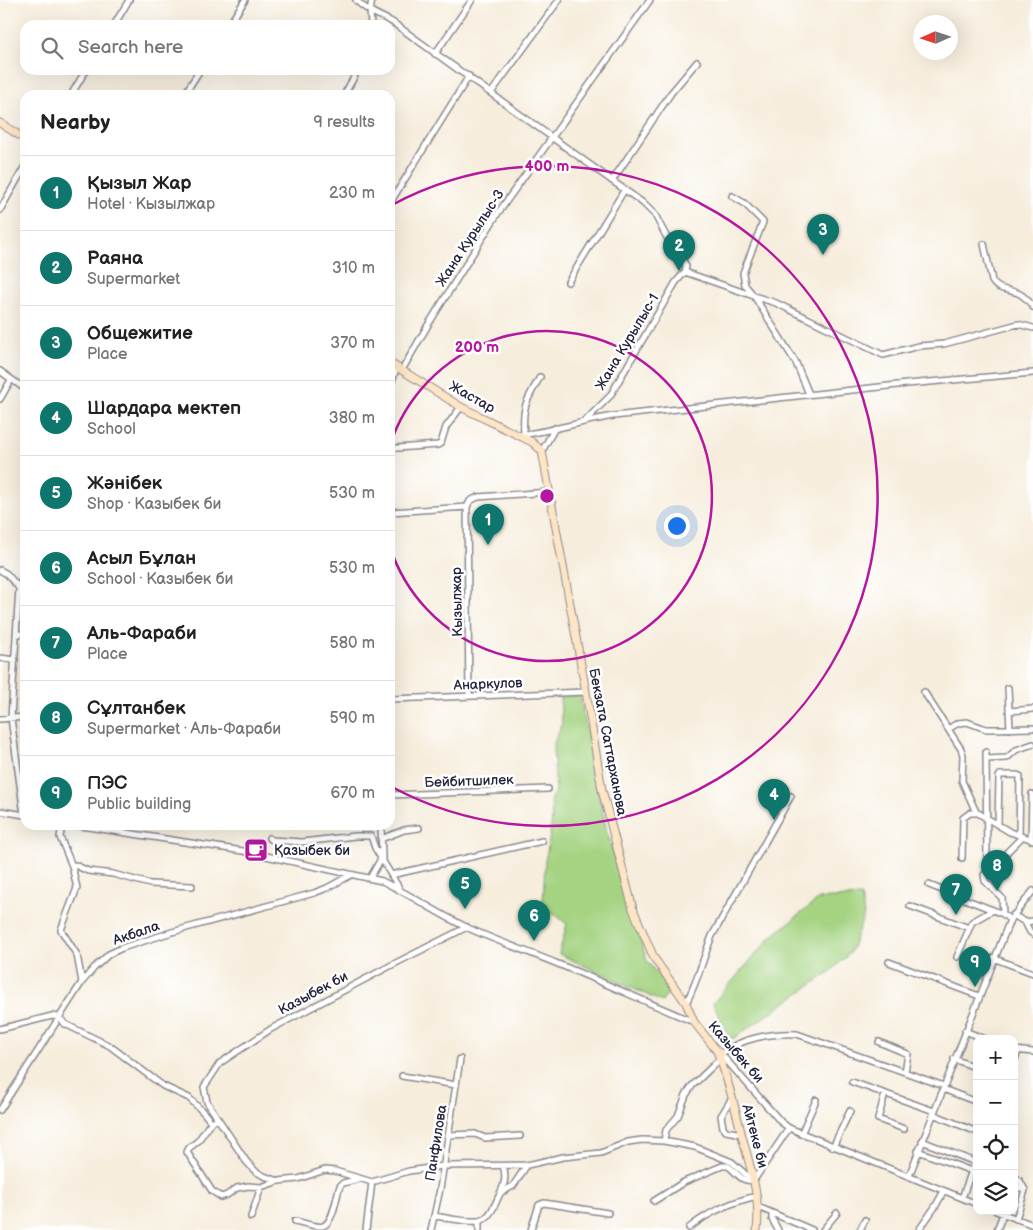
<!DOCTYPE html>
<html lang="en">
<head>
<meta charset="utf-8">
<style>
  body { margin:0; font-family:"Balsamiq Sans",sans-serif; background:#f6f6f6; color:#222 }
  .controls { position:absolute; right:15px; bottom:15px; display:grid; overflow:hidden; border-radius:10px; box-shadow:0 5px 20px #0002 }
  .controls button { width:45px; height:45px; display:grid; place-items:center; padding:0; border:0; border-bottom:1px solid #e0e0e0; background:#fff; color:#222; font:25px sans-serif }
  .compass { position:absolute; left:913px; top:15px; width:45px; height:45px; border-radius:50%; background:#fff; box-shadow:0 5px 20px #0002; rotate:267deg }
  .you { position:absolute; left:676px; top:525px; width:18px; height:18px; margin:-12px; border:4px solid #fff; border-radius:50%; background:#1a73e8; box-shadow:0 0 0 8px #1a73e833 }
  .badge { display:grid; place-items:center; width:32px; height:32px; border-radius:50%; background:#0f766e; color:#fff; font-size:16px; font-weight:700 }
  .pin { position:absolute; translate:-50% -41px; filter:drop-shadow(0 1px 2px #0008) }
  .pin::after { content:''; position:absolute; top:26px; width:18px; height:15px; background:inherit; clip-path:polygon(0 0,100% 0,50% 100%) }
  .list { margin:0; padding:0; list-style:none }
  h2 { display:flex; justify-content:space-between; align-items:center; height:65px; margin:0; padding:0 20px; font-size:21px }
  h2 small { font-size:16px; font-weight:400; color:#767676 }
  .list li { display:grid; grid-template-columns:32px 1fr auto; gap:15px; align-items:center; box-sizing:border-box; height:75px; padding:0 20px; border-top:1px solid #e0e0e0 }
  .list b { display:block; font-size:19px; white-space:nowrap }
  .list p { margin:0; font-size:16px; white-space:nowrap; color:#767676 }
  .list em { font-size:16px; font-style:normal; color:#767676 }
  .icon { flex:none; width:28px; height:28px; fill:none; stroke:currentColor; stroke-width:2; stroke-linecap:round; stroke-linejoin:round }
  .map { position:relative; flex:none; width:1033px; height:1230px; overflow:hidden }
  .search { position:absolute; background:#fff; box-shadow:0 5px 20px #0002; left:20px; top:20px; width:375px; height:55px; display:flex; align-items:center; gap:12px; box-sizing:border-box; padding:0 18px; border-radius:15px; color:#767676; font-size:19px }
  .panel { position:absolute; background:#fff; box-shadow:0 5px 20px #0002; left:20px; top:90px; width:375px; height:740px; border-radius:15px }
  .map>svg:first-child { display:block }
  .green { fill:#a4d381; stroke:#637a5e }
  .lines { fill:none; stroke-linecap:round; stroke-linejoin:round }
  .street-casing { stroke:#8c888c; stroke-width:8 }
  .secondary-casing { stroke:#8c888c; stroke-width:9 }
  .street { stroke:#fff; stroke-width:5 }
  .secondary { stroke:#fee5c5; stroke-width:7 }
  .ring { fill:none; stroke:#b5179e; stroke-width:2.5 }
  .labels { text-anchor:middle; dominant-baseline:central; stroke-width:5; stroke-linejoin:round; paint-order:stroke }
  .street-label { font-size:14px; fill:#22223b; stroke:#fff }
  .poi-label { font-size:14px; fill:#22223b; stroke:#fff; text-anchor:start }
  .centre { fill:#b5179e; stroke:#fff; stroke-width:2.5 }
  .ring-label { font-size:15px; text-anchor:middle; font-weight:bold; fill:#b5179e; stroke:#fff; stroke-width:5; stroke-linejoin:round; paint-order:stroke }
</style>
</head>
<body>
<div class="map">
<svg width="1033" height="1230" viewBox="0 0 1033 1230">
  <rect width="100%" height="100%" fill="#fff"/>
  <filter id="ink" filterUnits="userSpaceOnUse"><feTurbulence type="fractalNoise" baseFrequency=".02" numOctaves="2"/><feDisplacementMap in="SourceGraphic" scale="10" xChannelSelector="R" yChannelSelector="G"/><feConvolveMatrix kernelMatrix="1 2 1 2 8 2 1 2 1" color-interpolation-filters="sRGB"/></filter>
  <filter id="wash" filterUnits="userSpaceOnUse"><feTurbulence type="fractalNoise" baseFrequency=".0096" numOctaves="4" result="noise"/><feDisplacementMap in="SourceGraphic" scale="20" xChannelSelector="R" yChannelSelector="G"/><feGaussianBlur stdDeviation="1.12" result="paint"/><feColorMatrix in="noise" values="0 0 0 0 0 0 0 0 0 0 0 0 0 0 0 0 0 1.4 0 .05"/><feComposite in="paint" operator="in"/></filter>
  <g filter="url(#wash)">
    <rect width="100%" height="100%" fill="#f6eddc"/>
    <!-- green -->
    <path class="green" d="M580,695l15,81 12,56 40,129 23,29 -8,12 -103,-48 8,-30 -19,-15 -5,-7 2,-41 4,-20 3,-23 -1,-20 5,-7 -3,-42 2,-9 7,-15 -2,-28z
      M861,896l3,19 -14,38 -20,19 -99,68 -18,-37 58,-66 48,-38z"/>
  </g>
  <g filter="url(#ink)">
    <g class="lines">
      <!-- street casing -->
      <g class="street-casing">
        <path id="street" d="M356,0c10,11 23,15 36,22l251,181 12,12 11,21 17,24 3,6 -1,6
          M114,25l15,-25
          M229,25l16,-25
          M371,25l-1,-14 2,-11
          M435,54l37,-54
          M491,93l68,-93
          M71,95l15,-25
          M184,95l16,-25
          M344,95l14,-25
          M612,181l59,-88 26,-31
          M732,196l12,7 19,19 -20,51 2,12 9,11 22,7 107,52 36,-9 25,-2 74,-20 15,4
          M390,203l79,-127
          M0,210l25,-44
          M984,244l8,37c6,10 16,8 26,12 6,3 11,8 15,14
          M685,272l69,24 42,67 13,31
          M568,282l57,-93
          M402,370l26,-45 70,-112 152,-213
          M0,371l25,18
          M390,386l7,-19
          M0,399l11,-19
          M585,421l25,-25 66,-114 9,-10
          M524,434c-2,-27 2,-33 16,-57
          M518,435c32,-3 64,-14 96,-19l293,-32 126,-11
          M397,448l41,-3 3,-2 5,-16 15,-20
          M542,451l13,-23
          M467,507l2,189
          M467,507l3,-6 8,-4 72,-5
          M390,512l77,-5
          M0,570l7,4 12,14
          M16,634h9
          M0,658l15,2
          M1008,688l2,41
          M924,692l37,57 2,6 -1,26 14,31
          M390,699l196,-7
          M1009,711l24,-2
          M0,719l25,-2
          M948,729l10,-6 9,-1 19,7 47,-1
          M986,752l1,108
          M986,759l21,-1 9,-8 17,-6
          M390,795l158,-6
          M0,811l25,4
          M24,815l-13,-97 8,-130 6,-16
          M998,824l1,-47 1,-2h17l3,1 -1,59
          M62,825l-2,12 12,29 5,22 -16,42 16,25 5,27
          M75,825l168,26 139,30c29,14 55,32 84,46 30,14 61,24 92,37 45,18 90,39 136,58
          M381,825l1,32
          M269,838l3,2 30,2 53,-6h16l4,12 24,40
          M381,839l23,-9 15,-2
          M1031,840l1,-46
          M962,858l1,-40 7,-5h8l32,19 23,8
          M72,866l3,-1 13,6 25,3 37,10 42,2
          M391,875l151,-34
          M370,878l12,-21
          M929,885l74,29 7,6
          M910,906l59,22
          M1003,914l-1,-16 -17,-17 -1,-6 38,-38
          M1013,915l12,7 8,-1
          M1025,922l5,10 3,2
          M957,957l15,-35 21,-12
          M993,958l40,15
          M889,962l90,34
          M686,1003c12,-22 17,-45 26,-67l79,-140
          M0,1029l52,-13 7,1 6,7 45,22 53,40 26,12 15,15 7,9
          M965,1031l20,8
          M879,1042l29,12 -3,18
          M1014,1050l19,2
          M954,1059l23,9
          M1014,1061l4,-9
          M402,1076l54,9
          M852,1082l82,29
          M944,1086l-147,-52c-26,-1 -56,4 -76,20l60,68 8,6 188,76
          M943,1089l34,13
          M885,1094l-7,25 26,10
          M732,1098l-11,18 2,11 3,4 16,3
          M0,1110l82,-128 12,-14 15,-14 13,-6 50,-16 142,-39 13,-5 24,-13
          M933,1114l44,18
          M218,1119l-7,3 -13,19 -9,7 -2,4 25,39 9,6 6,-2 10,-7 11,-2 13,1 18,-6 19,-2 27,-9 10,1 37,11 37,-11 34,-5 84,-1 36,-8 38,-4 27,-11 14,-2 22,1 31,6 37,15 20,18
          M801,1134l15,-34
          M448,1135l27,-1 10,4 35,-2
          M664,1141l2,-11 12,-14 8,-21 6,-9 28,-27
          M922,1141l53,21 -13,36
          M833,1147l17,-36
          M918,1151l59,22
          M909,1176l101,-256 23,-29
          M1014,1176l6,5 5,9 -9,29
          M279,1181l-15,-5 -9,-5 -9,-10 -39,-59 -3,-15 16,-24 51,-34 119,-63 77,-39
          M1014,1186l11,4
          M500,1193l13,-7 14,-21
          M654,1201l30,-19 38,-16h6c9,6 13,17 26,14l35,-52
          M758,1207l54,23
          M996,1211l37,14
          M772,1213v6l6,11
          M434,1216c11,1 41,9 50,3 8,-5 11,-15 15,-23 5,-10 8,-19 4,-30
          M251,1217l10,-30
          M295,1221c5,1 23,7 28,5 11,-4 13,-30 17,-40l3,-3 16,-4
          M689,1228c21,-17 42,-26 68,-32
          M366,1230l6,-48
          M431,1230l9,-41 20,-130
          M479,1230v-9
          M531,1230l8,-25 5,-2 64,10
          M823,1230l14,-17
          M860,1230l5,-10
          M919,1230l16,-23 9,-16
          M997,1230l6,-16"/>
      </g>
      <!-- secondary casing -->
      <g class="secondary-casing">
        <path id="secondary" d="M0,123l25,16
          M390,363l71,44 71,35 10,9 44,241 16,98 31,119 21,49 32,45 8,19 23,29 4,3
          M717,1051c11,28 18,56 25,85 8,31 19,62 15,94"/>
      </g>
      <!-- street -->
      <use href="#street" class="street"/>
      <!-- secondary -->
      <use href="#secondary" class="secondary"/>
    </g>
  </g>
  <!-- distance rings -->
  <g class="ring">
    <path d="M390 445A165 165 0 1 1 390 547"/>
    <path d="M392 205A330 330 0 1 1 392 787"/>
  </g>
  <!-- icons -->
  <defs>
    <g id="cafe-square" transform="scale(1.25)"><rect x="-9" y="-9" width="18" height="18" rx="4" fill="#b5179e" stroke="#fff"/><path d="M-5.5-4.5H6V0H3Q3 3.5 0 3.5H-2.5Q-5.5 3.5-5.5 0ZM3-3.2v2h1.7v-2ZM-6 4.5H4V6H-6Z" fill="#fff"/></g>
  </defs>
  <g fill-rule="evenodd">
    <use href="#cafe-square" x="256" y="850"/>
  </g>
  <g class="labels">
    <!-- street labels -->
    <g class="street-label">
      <text transform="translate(470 238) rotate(-57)">Жана Курылыс-3</text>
      <text transform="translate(627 342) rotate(-59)">Жана Курылыс-1</text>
      <text transform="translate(472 397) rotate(29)">Жастар</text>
      <text transform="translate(457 602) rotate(-91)">Кызылжар</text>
      <text transform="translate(488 684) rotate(-2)">Анаркулов</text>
      <text transform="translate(608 742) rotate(79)">Бекзата Саттарханова</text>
      <text transform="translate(469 781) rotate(-2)">Бейбитшилек</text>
      <text transform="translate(136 933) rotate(-19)">Акбала</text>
      <text transform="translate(313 993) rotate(-28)">Казыбек би</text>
      <text transform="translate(736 1052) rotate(49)">Казыбек би</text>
      <text transform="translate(755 1136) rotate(75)">Айтеке би</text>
      <text transform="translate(436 1143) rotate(-81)">Панфилова</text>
    </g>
    <!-- poi labels -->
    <g class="poi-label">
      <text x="274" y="850">Қазыбек би</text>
    </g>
  </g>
  <circle cx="547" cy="496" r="8" class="centre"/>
  <g class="ring-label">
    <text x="547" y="171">400 m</text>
    <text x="477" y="352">200 m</text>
  </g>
</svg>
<div class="controls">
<button>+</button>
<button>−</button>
<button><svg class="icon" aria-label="locate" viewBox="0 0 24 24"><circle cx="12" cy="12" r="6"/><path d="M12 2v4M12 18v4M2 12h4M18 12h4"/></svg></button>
<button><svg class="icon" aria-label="layers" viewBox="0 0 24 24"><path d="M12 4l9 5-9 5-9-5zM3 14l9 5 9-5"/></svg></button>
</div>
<svg class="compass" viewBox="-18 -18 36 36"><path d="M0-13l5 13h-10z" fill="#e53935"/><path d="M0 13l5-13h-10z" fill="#767676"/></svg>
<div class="you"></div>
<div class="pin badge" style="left:488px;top:545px">1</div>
<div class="pin badge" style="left:679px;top:271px">2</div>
<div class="pin badge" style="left:823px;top:255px">3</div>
<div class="pin badge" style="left:774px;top:820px">4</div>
<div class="pin badge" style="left:465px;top:909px">5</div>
<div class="pin badge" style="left:534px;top:941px">6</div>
<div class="pin badge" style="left:956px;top:915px">7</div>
<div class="pin badge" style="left:997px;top:891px">8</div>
<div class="pin badge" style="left:975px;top:987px">9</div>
<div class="search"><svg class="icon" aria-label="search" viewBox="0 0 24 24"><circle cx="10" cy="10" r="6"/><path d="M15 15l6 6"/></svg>Search here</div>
<section class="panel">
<h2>Nearby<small>9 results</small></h2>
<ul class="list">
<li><span class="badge">1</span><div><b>Қызыл Жар</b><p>Hotel · Кызылжар</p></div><em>230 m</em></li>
<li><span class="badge">2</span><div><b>Раяна</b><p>Supermarket</p></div><em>310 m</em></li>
<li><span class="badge">3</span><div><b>Общежитие</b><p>Place</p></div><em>370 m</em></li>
<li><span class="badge">4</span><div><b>Шардара мектеп</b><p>School</p></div><em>380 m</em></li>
<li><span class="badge">5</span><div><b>Жәнібек</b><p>Shop · Казыбек би</p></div><em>530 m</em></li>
<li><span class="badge">6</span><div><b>Асыл Бұлан</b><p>School · Казыбек би</p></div><em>530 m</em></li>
<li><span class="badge">7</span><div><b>Аль-Фараби</b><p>Place</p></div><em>580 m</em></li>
<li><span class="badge">8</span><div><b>Сұлтанбек</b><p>Supermarket · Аль-Фараби</p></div><em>590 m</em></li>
<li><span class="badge">9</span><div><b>ПЭС</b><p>Public building</p></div><em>670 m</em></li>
</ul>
</section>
</div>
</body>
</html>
